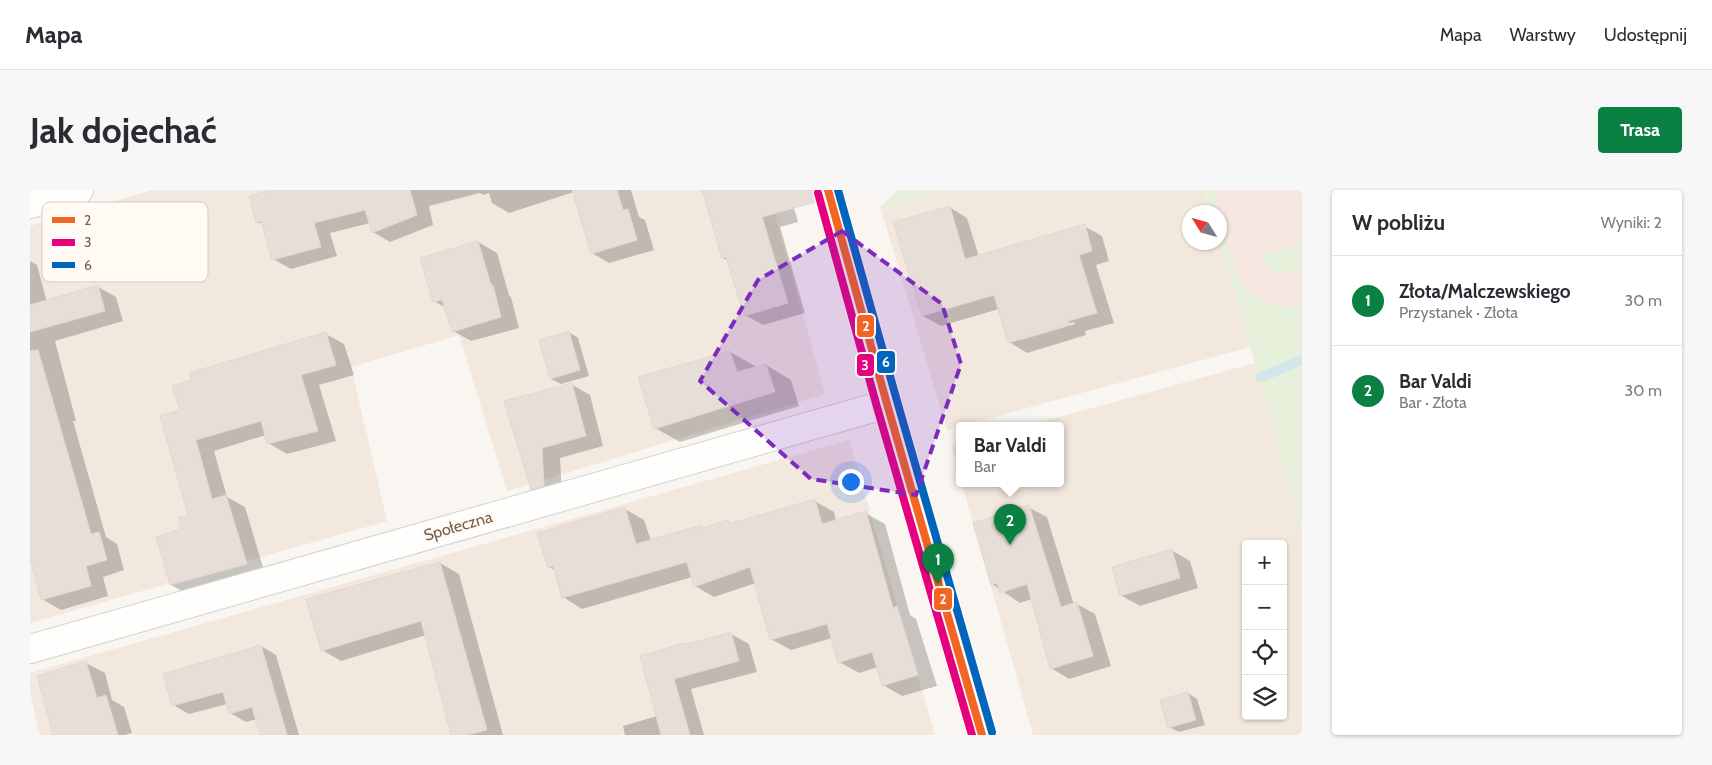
<!DOCTYPE html>
<html lang="pl">
<head>
<meta charset="utf-8">
<style>
  body { margin:0; font-family:Cabin,sans-serif; background:#f7f7f7; color:#2b2b33 }
  .controls { position:absolute; right:15px; bottom:15px; display:grid; overflow:hidden; border-radius:5px; box-shadow:0 1px 4px #0004 }
  .controls button { width:45px; height:45px; display:grid; place-items:center; padding:0; border:0; border-bottom:1px solid #e1e1e2; background:#fff; color:#2b2b33; font:25px sans-serif }
  .compass { position:absolute; left:1152px; top:15px; width:45px; height:45px; border-radius:50%; background:#fff; box-shadow:0 1px 4px #0004; rotate:307deg }
  .you { position:absolute; left:820px; top:291px; width:18px; height:18px; margin:-12px; border:4px solid #fff; border-radius:50%; background:#1a73e8; box-shadow:0 0 0 8px #1a73e833 }
  .badge { display:grid; place-items:center; width:32px; height:32px; border-radius:50%; background:#0b8043; color:#fff; font-size:16px; font-weight:700 }
  .pin { position:absolute; translate:-50% -41px; filter:drop-shadow(0 1px 2px #0008) }
  .pin::after { content:''; position:absolute; top:26px; width:18px; height:15px; background:inherit; clip-path:polygon(0 0,100% 0,50% 100%) }
  .popup { position:absolute; left:926px; top:232px; width:108px; height:65px; box-sizing:border-box; display:grid; place-content:center; border-radius:5px; background:#fff; filter:drop-shadow(0 1px 4px #0005); font-size:16px; white-space:nowrap; color:#7c7c81 }
  .popup b { font-size:19px; color:#2b2b33 }
  .popup::after { content:''; position:absolute; left:50%; top:100%; margin-left:-10px; border:10px solid transparent; border-top-color:#fff }
  .list { margin:0; padding:0; list-style:none }
  h2 { display:flex; justify-content:space-between; align-items:center; height:65px; margin:0; padding:0 20px; font-size:21px }
  h2 small { font-size:16px; font-weight:400; color:#7c7c81 }
  .list li { display:grid; grid-template-columns:32px 1fr auto; gap:15px; align-items:center; box-sizing:border-box; height:90px; padding:0 20px; border-top:1px solid #e1e1e2 }
  .list b { display:block; font-size:19px; white-space:nowrap }
  .list p { margin:0; font-size:16px; white-space:nowrap; color:#7c7c81 }
  .list em { font-size:16px; font-style:normal; color:#7c7c81 }
  .icon { flex:none; width:28px; height:28px; fill:none; stroke:currentColor; stroke-width:2; stroke-linecap:round; stroke-linejoin:round }
  .map { position:relative; flex:none; width:1272px; height:545px; overflow:hidden; border-radius:5px }
  header { display:flex; align-items:center; gap:30px; box-sizing:border-box; height:70px; padding:0 25px; background:#fff; border-bottom:1px solid #e1e1e2 }
  header strong { font-size:24px }
  nav { display:flex; gap:28px; margin-inline-start:auto; font-size:18px }
  .intro { display:flex; align-items:center; justify-content:space-between; box-sizing:border-box; height:120px; padding:0 30px }
  h1 { margin:0; font-size:35px }
  .button { padding:12px 22px; border-radius:5px; background:#0b8043; color:#fff; font-size:18px; font-weight:700 }
  main { display:flex; gap:30px; padding:0 30px }
  aside { flex:1; background:#fff; border-radius:5px; box-shadow:0 1px 4px #0004 }
  .map>svg:first-child { display:block }
  .residential { fill:#f2e8de; fill-rule:evenodd }
  .commercial { fill:#f6e8e1 }
  .green { fill:#e7f0db }
  .shadow { fill:#0003; fill-rule:evenodd }
  .lines { fill:none; stroke-linecap:round; stroke-linejoin:round }
  .stream { stroke:#d0e8ea; stroke-width:10 }
  .building { fill:#e6ded7; stroke:#e2d8d2 }
  .minor-casing { stroke:#d7d1cb; stroke-width:30 }
  .minor { stroke:#fefefd; stroke-width:28 }
  .bus-1-casing { stroke:#fffaf3; stroke-width:11 }
  .bus-2-casing { stroke:#fffaf3; stroke-width:11 }
  .bus-3-casing { stroke:#fffaf3; stroke-width:11 }
  .bus-1 { stroke:#f26522; stroke-width:8 }
  .bus-2 { stroke:#e5007d; stroke-width:8 }
  .bus-3 { stroke:#0065bd; stroke-width:8 }
  .marked { fill:#7b2cbf; fill-opacity:0.2; stroke:#7b2cbf; stroke-width:4; stroke-dasharray:10 6; stroke-linejoin:round }
  .labels { text-anchor:middle; dominant-baseline:central; stroke-width:5; stroke-linejoin:round; paint-order:stroke }
  .street-label { font-size:16px; fill:#7a5c4d; stroke:#fffaf3 }
  .key { fill:#fffaf3; stroke:#d7cbc1; stroke-width:1 }
  .key-label { font-size:14px; fill:#7a5c4d }
  .line-badge { stroke:#fffaf3; stroke-width:2 }
  .badge-label { font-size:14px; text-anchor:middle; font-weight:bold; fill:#fff }
</style>
</head>
<body>
<header>
<strong>Mapa</strong>
<nav><a>Mapa</a><a>Warstwy</a><a>Udostępnij</a></nav>
</header>
<div class="intro"><h1>Jak dojechać</h1><a class="button">Trasa</a></div>
<main>
<div class="map">
<svg width="1272" height="545" viewBox="0 0 1272 545">
  <rect width="100%" height="100%" fill="#f9f5f0"/>
  <!-- residential -->
  <path class="residential" d="M122,0h616l57,204 -318,97 -48,-156 -108,32 36,154 -357,102v-397z
    M918,0h256l7,22h-21v30h30l30,105 -303,83 -66,-221z
    M1225,173l47,166v206h-269l-71,-251h98v-58h-33zM1216,354h37v172h-37z
    M819,250l86,295h-895l-10,-42v-20z
    M930,255v31l-8,-29z"/>
  <!-- commercial -->
  <path class="commercial" d="M1175,0h97v118l-59,16 -23,-82v-30h-9z"/>
  <!-- green -->
  <path class="green" d="M868,0h50l-67,19 -1,-2z
    M1175,0h8l6,22h-8z
    M1190,23c6,21 12,58 25,74 5,7 15,12 23,15 10,4 23,6 34,3v224l-82,-287z
    M1272,52v24c-10,8 -27,11 -37,0 -2,-3 -3,-8 -4,-11z"/>
  <!-- shadow -->
  <path class="shadow" d="M245,0h356l8,27 6,3 9,30 -45,13 -17,-10 -18,-61 -65,21 -17,-10 -3,-10 -6,2 -3,-2 -51,13 4,19 -43,17 -17,-10 -3,-9 -40,10 7,23 -46,13 -18,-10 -9,-34 -7,-3z
    M674,0h85l9,32 -18,5 25,86 -42,12 -18,-10 -16,-54 -6,-3z
    M919,17l18,11 12,39 105,-31 18,10 7,25 -13,4 18,58 -29,8 1,4 -59,18 -18,-11 -10,-33 -58,17 -18,-10zM1044,132l1,2 -54,16v-2z
    M448,52l19,11 12,42 2,2 8,31 -48,13 -18,-10 -7,-23 -12,-7z
    M0,71l7,4 10,37 51,-15 18,10 7,24 -68,20 21,80h-3l33,116 11,7 7,26 -21,7 5,19 -47,14 -19,-11 -12,-45z
    M539,142l9,6 11,38 -28,8 -10,-5z
    M296,144l18,10 10,31 -35,10 17,56 -49,13 -19,-11 -2,-8 -52,16 13,46 18,10 20,67 -75,21 -19,-10 12,-56 6,-13 -7,-105z
    M700,162l25,14v2l11,-3 25,15 8,26 -119,36 -25,-14z
    M541,194l19,11 13,51 -43,12 2,38 -12,3 -18,-10 -26,-87z
    M785,311l19,11 2,9 29,-8 20,11 25,91 6,4 21,67 -35,10 -19,-11 -5,-18 -19,6 -20,-11 -7,-24 -41,12 -20,-11 -15,-56 -42,14 -19,-11 -3,-9 -110,32 -19,-12 -7,-26 -7,-4 76,-58 19,11 7,21 50,-14 3,2 24,-7 4,2z
    M998,317l19,10 27,88 3,-1 18,10 16,52 -42,13 -18,-11 -19,-69 -12,4 -28,-19z
    M1141,360l19,11 8,27 -58,18 -18,-10 -8,-29z
    M410,373l19,11 44,161h-51l-26,-100 -85,26 -19,-11 -15,-50z
    M701,444l18,10 8,28 -66,17 13,46h-79l-2,-9 34,-10 27,-72 2,2z
    M231,456l15,9 23,80h-37l-5,-16 -11,3 -16,-9 -3,-9 -38,10 -16,-9z
    M56,473l19,10 7,27 12,7 8,26 -7,2h-65z
    M1158,503l9,6 8,26 -26,7 -10,-5z"/>
  <g class="lines">
    <!-- stream -->
    <path class="stream" d="M1231,187l41,-17"/>
  </g>
  <!-- building -->
  <path class="building" d="M241,0h139l7,25 -45,18 -7,-23 -51,13 7,24 -49,13 -11,-39 -5,2 -7,-27z
    M542,0h45l6,20 5,-1 9,31 -46,14z
    M672,0h111l2,12 -53,15 26,86 -44,13 -18,-59 -4,1z
    M920,16l15,53 120,-35 7,27 -13,4 18,58 -29,8 1,4 -61,18 -14,-48 -72,21 -29,-94z
    M448,51l13,44h2l8,32 -49,15 -10,-32 -9,2 -13,-44z
    M68,95l7,26 -75,21v-27z
    M539,141l11,39 -30,9 -11,-39z
    M296,142l10,33 -35,10 17,56 -51,13 -6,-23 -65,19 16,59 14,-4 21,69 -77,21 -14,-48 25,-8 -3,-11 10,-3 -28,-99 20,-6 -8,-24 19,-6 -2,-7z
    M8,160l53,184 8,-2 8,28 -21,6 5,20 -50,14 -11,-41v-208z
    M700,161l7,21 29,-8 9,28 -121,37 -16,-52z
    M542,193l14,53 -44,12 2,38 -13,4 -27,-89z
    M785,309l7,25 44,-13 27,97 4,-2 21,69 -36,11 -10,-34 -34,11 -11,-39 -57,16 -20,-73 -56,20 -7,-25 -125,36 -9,-32 -5,2 -11,-35 88,-26 11,37 65,-19 1,3 26,-8 1,4z
    M999,315l32,102 16,-5 16,54 -43,13 -23,-85 -27,9 -3,-10 -6,2 -18,-62z
    M1142,359l8,29 -60,18 -8,-29z
    M410,372l47,168 -20,5h-16l-30,-114 -100,30 -15,-52z
    M701,442l8,29 -65,18 16,56h-29l-21,-79 44,-13v2z
    M231,455l26,90h-27l-8,-28 -23,7 -6,-22 -51,14 -9,-32z
    M56,471l11,37 9,-3 12,40h-65l-16,-59z
    M1158,502l8,28 -28,8 -8,-28z"/>
  <g class="lines">
    <!-- minor casing -->
    <g class="minor-casing">
      <path id="minor" d="M798,0l59,214 95,331
        M0,14l49,-14
        M0,459l857,-245"/>
    </g>
    <!-- minor -->
    <use href="#minor" class="minor"/>
    <!-- bus-1 casing -->
    <g class="bus-1-casing">
      <path id="bus-1" d="M798,0l59,214 95,331"/>
    </g>
    <!-- bus-2 casing -->
    <g class="bus-2-casing">
      <path id="bus-2" d="M788,3l59,214 95,328"/>
    </g>
    <!-- bus-3 casing -->
    <g class="bus-3-casing">
      <path id="bus-3" d="M808,0l59,211 95,331"/>
    </g>
    <!-- bus-1 -->
    <use href="#bus-1" class="bus-1"/>
    <!-- bus-2 -->
    <use href="#bus-2" class="bus-2"/>
    <!-- bus-3 -->
    <use href="#bus-3" class="bus-3"/>
  </g>
  <!-- marked area -->
  <path class="marked" d="M812,41l100,73 19,60 -45,131 -105,-16 -111,-98 58,-101z"/>
  <g class="labels">
    <!-- street labels -->
    <g class="street-label">
      <text transform="translate(428 336) rotate(-16)">Społeczna</text>
    </g>
  </g>
  <!-- legend -->
  <rect x="12" y="12" width="166" height="80" rx="8" class="key"/>
  <rect x="22" y="27" width="23" height="6" fill="#f26522"/>
  <rect x="22" y="49" width="23" height="7" fill="#e5007d"/>
  <rect x="22" y="72" width="23" height="6" fill="#0065bd"/>
  <g class="key-label">
    <text x="54" y="35">2</text>
    <text x="54" y="57">3</text>
    <text x="54" y="80">6</text>
  </g>
  <g class="line-badge">
    <rect x="826" y="124" width="19" height="24" rx="5" fill="#f26522"/>
    <rect x="846" y="160" width="20" height="24" rx="5" fill="#0065bd"/>
    <rect x="826" y="163" width="19" height="24" rx="5" fill="#e5007d"/>
    <rect x="903" y="397" width="20" height="24" rx="5" fill="#f26522"/>
  </g>
  <g class="badge-label">
    <text x="836" y="141">2</text>
    <text x="856" y="177">6</text>
    <text x="835" y="180">3</text>
    <text x="913" y="414">2</text>
  </g>
</svg>
<div class="controls">
<button>+</button>
<button>−</button>
<button><svg class="icon" aria-label="locate" viewBox="0 0 24 24"><circle cx="12" cy="12" r="6"/><path d="M12 2v4M12 18v4M2 12h4M18 12h4"/></svg></button>
<button><svg class="icon" aria-label="layers" viewBox="0 0 24 24"><path d="M12 4l9 5-9 5-9-5zM3 14l9 5 9-5"/></svg></button>
</div>
<svg class="compass" viewBox="-18 -18 36 36"><path d="M0-13l5 13h-10z" fill="#e53935"/><path d="M0 13l5-13h-10z" fill="#7c7c81"/></svg>
<div class="you"></div>
<div class="pin badge" style="left:908px;top:394px">1</div>
<div class="pin badge" style="left:980px;top:355px">2</div>
<div class="popup"><b>Bar Valdi</b>Bar</div>
</div>
<aside>
<h2>W pobliżu<small>Wyniki: 2</small></h2>
<ul class="list">
<li><span class="badge">1</span><div><b>Złota/Malczewskiego</b><p>Przystanek · Złota</p></div><em>30 m</em></li>
<li><span class="badge">2</span><div><b>Bar Valdi</b><p>Bar · Złota</p></div><em>30 m</em></li>
</ul>
</aside>
</main>
</body>
</html>
